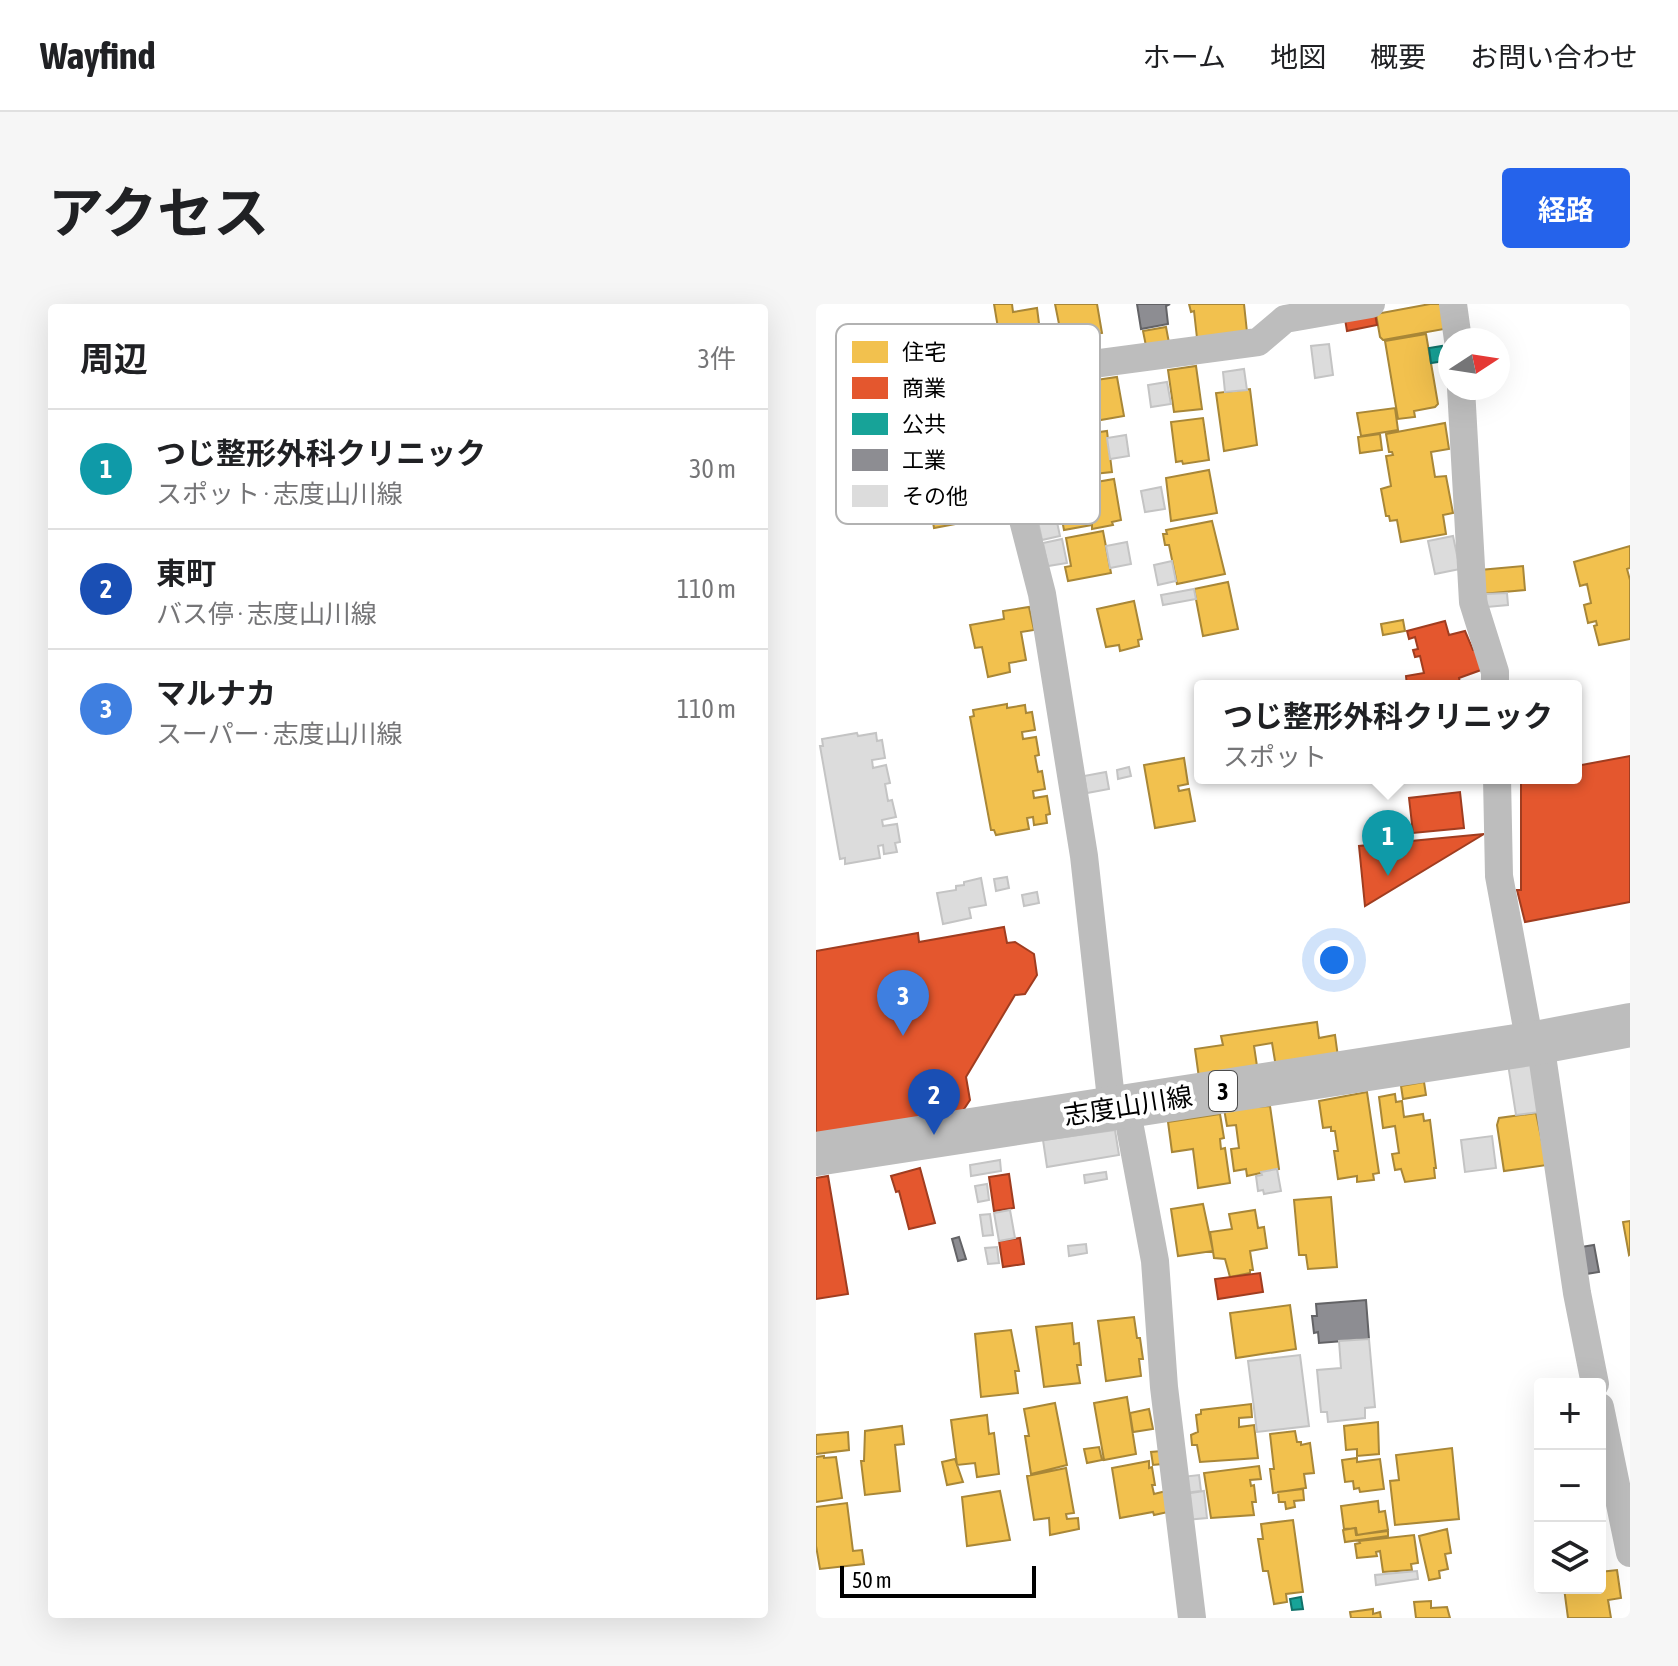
<!DOCTYPE html>
<html lang="ja">
<head>
<meta charset="utf-8">
<style>
  body { margin:0; font-family:"Asap Condensed","Noto Sans JP",sans-serif; background:#f6f6f6; color:#202124 }
  .controls { position:absolute; right:24px; bottom:24px; display:grid; overflow:hidden; border-radius:8px; box-shadow:0 8px 32px #0002 }
  .controls button { width:72px; height:72px; display:grid; place-items:center; padding:0; border:0; border-bottom:2px solid #e0e0e0; background:#fff; color:#202124; font:40px sans-serif }
  .compass { position:absolute; left:622px; top:24px; width:72px; height:72px; border-radius:50%; background:#fff; box-shadow:0 8px 32px #0002; rotate:78deg }
  .scale { position:absolute; left:24px; bottom:20px; width:196px; box-sizing:border-box; padding-left:8px; border:4px solid #000; border-top:0; font-size:22px; line-height:28px; white-space:nowrap; color:#000; -webkit-text-stroke:6px #fff; paint-order:stroke }
  .you { position:absolute; left:518px; top:656px; width:28px; height:28px; margin:-20px; border:6px solid #fff; border-radius:50%; background:#1a73e8; box-shadow:0 0 0 12px #1a73e833 }
  .badge { display:grid; place-items:center; width:52px; height:52px; border-radius:50%; background:#2563eb; color:#fff; font-size:26px; font-weight:700 }
  .pin { position:absolute; translate:-50% -66px; filter:drop-shadow(0 2px 4px #0008) }
  .pin::after { content:''; position:absolute; top:42px; width:28px; height:24px; background:inherit; clip-path:polygon(0 0,100% 0,50% 100%) }
  .popup { position:absolute; left:378px; top:376px; width:388px; height:104px; box-sizing:border-box; display:grid; place-content:center; border-radius:8px; background:#fff; filter:drop-shadow(0 2px 6px #0005); font-size:26px; white-space:nowrap; color:#757577 }
  .popup b { font-size:30px; color:#202124 }
  .popup::after { content:''; position:absolute; left:50%; top:100%; margin-left:-16px; border:16px solid transparent; border-top-color:#fff }
  .list { margin:0; padding:0; list-style:none }
  h2 { display:flex; justify-content:space-between; align-items:center; height:104px; margin:0; padding:0 32px; font-size:34px }
  h2 small { font-size:26px; font-weight:400; color:#757577 }
  .list li { display:grid; grid-template-columns:52px 1fr auto; gap:24px; align-items:center; box-sizing:border-box; height:120px; padding:0 32px; border-top:2px solid #e0e0e0 }
  .list b { display:block; font-size:30px; white-space:nowrap }
  .list p { margin:0; font-size:26px; white-space:nowrap; color:#757577 }
  .list em { font-size:26px; font-style:normal; color:#757577 }
  .icon { flex:none; width:44px; height:44px; fill:none; stroke:currentColor; stroke-width:2; stroke-linecap:round; stroke-linejoin:round }
  .map { position:relative; flex:none; width:814px; height:1314px; overflow:hidden; border-radius:8px }
  header { display:flex; align-items:center; gap:48px; box-sizing:border-box; height:112px; padding:0 40px; background:#fff; border-bottom:2px solid #e0e0e0 }
  header strong { font-size:38px }
  nav { display:flex; gap:44px; margin-inline-start:auto; font-size:28px }
  .intro { display:flex; align-items:center; justify-content:space-between; box-sizing:border-box; height:192px; padding:0 48px }
  h1 { margin:0; font-size:56px }
  .button { padding:20px 36px; border-radius:8px; background:#2563eb; color:#fff; font-size:28px; font-weight:700 }
  main { display:flex; gap:48px; padding:0 48px }
  aside { flex:1; background:#fff; border-radius:8px; box-shadow:0 8px 32px #0002 }
  .map>svg:first-child { display:block }
  .homes { fill:#f2c14e; stroke:#a98737; stroke-width:2 }
  .shops { fill:#e4572e; stroke:#a03d20; stroke-width:2 }
  .public { fill:#17a398; stroke:#10726a; stroke-width:2 }
  .industry { fill:#8d8d92; stroke:#636366; stroke-width:2 }
  .building { fill:#dcdcdc; stroke:#c4c4c4; stroke-width:2 }
  .lines { fill:none; stroke-linecap:round; stroke-linejoin:round }
  .minor { stroke:#bdbdbd; stroke-width:28 }
  .primary { stroke:#bdbdbd; stroke-width:44 }
  .labels { text-anchor:middle; dominant-baseline:central; stroke-width:8; stroke-linejoin:round; paint-order:stroke }
  .shield { fill:#fff; stroke:#4c4c4c; stroke-width:2 }
  .shield-label { font-size:24px; font-weight:bold; fill:#000 }
  .street-label { font-size:26px; fill:#000; stroke:#fff }
  .key { fill:#fff; stroke:#b2b2b2; stroke-width:2 }
  .key-label { font-size:22px; fill:#000 }
</style>
</head>
<body>
<header>
<strong>Wayfind</strong>
<nav><a>ホーム</a><a>地図</a><a>概要</a><a>お問い合わせ</a></nav>
</header>
<div class="intro"><h1>アクセス</h1><a class="button">経路</a></div>
<main>
<aside>
<h2>周辺<small>3件</small></h2>
<ul class="list">
<li><span class="badge" style="background:#0f9aa8">1</span><div><b>つじ整形外科クリニック</b><p>スポット · 志度山川線</p></div><em>30 m</em></li>
<li><span class="badge" style="background:#1a4fb4">2</span><div><b>東町</b><p>バス停 · 志度山川線</p></div><em>110 m</em></li>
<li><span class="badge" style="background:#3f7fe0">3</span><div><b>マルナカ</b><p>スーパー · 志度山川線</p></div><em>110 m</em></li>
</ul>
</aside>
<div class="map">
<svg width="814" height="1314" viewBox="0 0 814 1314">
  <rect width="100%" height="100%" fill="#fff"/>
  <!-- homes -->
  <path class="homes" d="M178,0h18l1,8 24,-4 4,31 -40,7z
    M239,0h42l5,29 -29,5v-7l-12,3z
    M373,0h55l3,28 -50,6 -3,-27 -3,1z
    M614,0h11l3,25 -61,11 -3,-3 -4,-23z
    M350,23l3,16 -23,3 -3,-15z
    M610,30l12,70 -3,3 -21,4 1,6 -17,2 -13,-78z
    M380,62l6,43 -28,3 -6,-42z
    M301,73l7,39 -29,5 -6,-40z
    M434,85l7,56 -33,6 -8,-58z
    M243,87l4,32 -29,4 -4,-32z
    M579,104l3,22 -37,6 -4,-23z
    M200,111l6,18 -14,2 -3,-19z
    M387,114l6,42 -26,4 -1,-3 -6,1 -5,-40z
    M629,119l4,26 -18,3 4,25 11,-1 7,37 -10,2 3,19 -45,8 -4,-22 -7,1 -1,-5h-3l-5,-27 10,-3 -5,-30 7,-1 -1,-3h-3l-3,-18z
    M291,127l5,41 -28,3 -6,-40z
    M564,130l2,16 -22,3 -2,-16z
    M251,134l6,38 -31,4 -6,-36z
    M154,154l12,61 -48,9 -5,-28 7,-2 -2,-14 -8,1 -3,-17z
    M393,166l8,43 -46,8 -5,-43z
    M298,175l7,41 -9,2 1,3 -21,4v-4l-28,5 -8,-41z
    M396,217l13,53 -48,10 -8,-39h-4l-2,-11h4l-1,-4z
    M287,227l8,42 -43,8 -3,-14 6,-1 -5,-28z
    M814,242v22l-3,1 3,11v59l-31,6 -5,-19 3,-1 -1,-4 -8,2 -4,-18 7,-2 -4,-19 -7,2 -6,-24z
    M707,262l2,24 -43,4 -2,-24z
    M412,278l10,47 -35,7 -9,-47z
    M318,297l8,38 -4,1 1,6 -19,5 -1,-6 -13,2 -9,-38z
    M213,303l5,23 -13,2 5,28 -17,3 1,9 -22,5 -6,-30 -7,1 -5,-23 34,-6 -1,-8z
    M587,316l2,11 -22,4 -2,-11z
    M191,400v4l18,-3 1,8 6,-1 3,18 -13,2 1,7 13,-2 3,18 -4,1 3,16 4,-1 3,18 -12,2 1,7 13,-2 3,18 -4,1 1,8 -13,2 -1,-8 -6,1 2,11 -33,6 -2,-5h-3l-21,-113 4,-1 -1,-6z
    M368,454l4,26 -10,2 1,5 10,-2 6,32 -40,7 -11,-63z
    M501,718l2,16 16,-3 3,22 -62,10 -4,-24 -18,3 3,20 -58,12 -4,-29 28,-4 -2,-9z
    M608,778l2,13 -23,4 -2,-13z
    M551,788l12,81 -6,1 1,6 -17,2v-6l-19,3 -4,-28h4l-3,-20h-4v-4l-8,1 -4,-27z
    M579,790l1,8 6,-1 2,16 19,-3 1,7 6,-1 6,48h-2l1,10 -30,4 -4,-13 -6,1 -3,-16 7,-1 -4,-27 -12,2 -4,-31z
    M454,802l9,63 -32,7 -1,-7 -12,2 -3,-22 8,-1 -3,-23 -9,1 -3,-17z
    M720,809l11,52 -43,6 -7,-46 2,-7z
    M404,810l4,24 -4,1 1,10 4,-1 5,35 -32,5 -5,-39 -21,3 -4,-30z
    M515,893l6,70 -29,2 -2,-14h-7l-5,-55z
    M387,900l10,47 -35,5 -7,-47z
    M439,906l3,18 6,-1 3,21 -17,3 3,19h-3v3l-20,4 -5,-18 -11,-1 -4,-26 22,-3 -3,-15z
    M814,917v33l-1,1 -6,-33z
    M474,1001l6,44 -60,9 -6,-45z
    M318,1013l3,21h3l3,21h-4l2,17 -35,5 -8,-60z
    M256,1019l2,21 5,-1 2,22h-4l3,18 -36,4 -8,-60z
    M195,1026l8,41h-4l3,22 -37,4 -6,-63z
    M311,1093l9,57 -32,6 -10,-57z
    M239,1099l12,62 -36,9 -6,-38h4l-5,-27z
    M435,1100l1,13 -13,1v9l15,-2 4,33 -58,4 -3,-17h-5l-1,-10 7,-3 -2,-17 5,-1v-4z
    M333,1105l4,20 -20,3 -3,-19z
    M171,1111l2,19 5,-1 5,41 -22,3 -2,-14 -18,2 -6,-45z
    M562,1118l1,32 -22,2v-7l-11,1 -2,-24z
    M86,1122l2,18 -9,1 5,46 -35,4 -4,-34h3l1,-30z
    M479,1127l2,11h4v3l9,-2 4,30 -10,1 2,14 -33,5 -3,-24h4l-4,-35z
    M32,1128l1,18 -33,4v-19z
    M283,1143l3,13 -15,3 -3,-14z
    M636,1144l7,71 -64,6 -5,-44 9,-1 -3,-25z
    M345,1147l1,13 -9,1 -2,-13z
    M8,1152v2l12,-1 6,41 -26,4v-45z
    M541,1154v4l23,-3 4,30 -24,3 -1,-4 -5,1 -1,-8 -8,1 -3,-22z
    M139,1155l8,23 -16,3 -5,-23z
    M333,1157v7l3,-1 3,18h-3l2,9 12,-3 2,21 -14,3 -1,-3 -33,6 -8,-50z
    M443,1162l2,13 -11,1 1,6 3,-1 2,17h-4l2,13 -43,3 -7,-45z
    M250,1164l8,45 -8,1 1,5 11,-1 1,11 -29,6 -1,-17 -15,2 -7,-44z
    M487,1185l1,11 -10,1 1,6 -9,2 -1,-7h-6l-1,-10z
    M184,1187l10,49 -43,6 -5,-49z
    M562,1197l1,11 6,-1 3,19 -31,5 -1,-7 -12,1 -3,-23z
    M31,1199l6,48 9,-1 2,14 -44,5 -4,-23v-39z
    M477,1216l10,72 -17,2 1,8 -13,2 -6,-33h-5l-5,-32h5l-2,-15z
    M539,1224l1,7 32,-4v5l-43,6 -2,-12z
    M631,1225l4,24 -6,1 3,15 -9,2 1,7 -11,2 -10,-44z
    M598,1231l4,28 -7,1 1,6 -29,2 -3,-21 -4,1 1,4 -20,2 -2,-14 5,-1 -1,-2z
    M801,1266l4,28 -13,2 3,18h-43l-4,-30h36v-16z
    M615,1297v7l16,-1 3,11h-34l-2,-16z
    M557,1305v5l7,-2 1,6h-30l-1,-6z"/>
  <!-- shops -->
  <path class="shops" d="M559,9l2,12 -30,6 -2,-12z
    M629,317l4,14 16,-4 8,19h3l5,20 -22,8 1,5 -53,3 -1,-10 18,-3 -4,-17 -5,1 -2,-7 5,-1 -3,-12 -6,2 -2,-8z
    M814,452v146l-105,20 -8,-32h4v-112h55v-12z
    M644,488l4,36 -51,5 -4,-35z
    M668,530l-119,72 -6,-60z
    M188,623l3,16 8,-1 19,12 3,21 -12,19 -10,1 -49,82 4,23 -10,15 -144,22v-186l102,-18 1,9z
    M104,864l15,55 -26,6 -10,-38 -3,1 -5,-16z
    M193,870l5,34 -20,3 -5,-34z
    M12,872l20,118 -32,5v-121z
    M204,934l4,26 -21,3 -4,-26z
    M444,969l3,19 -45,7 -3,-20z"/>
  <!-- public -->
  <path class="public" d="M626,42l3,15 -14,2 -2,-15z
    M485,1293l2,12 -11,1 -2,-11z"/>
  <!-- industry -->
  <path class="industry" d="M321,0h33l-4,2 2,18 -27,5z
    M143,933l7,22 -8,2 -6,-22z
    M778,941l5,27 -13,2 -5,-27z
    M550,996l3,39 -50,4 -1,-11 -4,1 -2,-17h5l-1,-12z"/>
  <!-- building -->
  <path class="building" d="M208,38l4,21 -22,3 -3,-20z
    M513,40l4,31 -18,3 -4,-32z
    M428,65l3,21 -22,2 -2,-20z
    M351,78l4,22 -20,3 -3,-22z
    M274,95l2,20 -22,3 -2,-20z
    M310,131l3,21 -19,3 -3,-21z
    M345,183l4,22 -20,3 -4,-21z
    M239,209l5,23 -18,4 -5,-23z
    M637,232l7,33 -25,5 -7,-33z
    M246,235l5,24 -19,3 -5,-23z
    M311,238l4,22 -21,4 -4,-22z
    M356,257l4,20 -18,4 -4,-20z
    M378,285l2,10 -33,6 -2,-10z
    M691,289l1,12 -21,2 -1,-13z
    M41,429l1,3 18,-3 1,8 5,-1 3,18 -13,2 1,8 13,-3 4,18 -5,1 3,17 4,-1 4,17 -14,3 1,6 14,-2 3,18 -5,1 2,9 -13,2 -1,-9 -5,1 2,12 -35,6v-6l-5,1 -20,-113h3l-1,-7z
    M313,463l2,9 -13,3 -1,-9z
    M290,468l3,17 -22,4 -3,-17z
    M191,573l2,11 -13,3 -2,-12z
    M165,574l5,27 -17,3 2,10 -28,6 -6,-31 19,-3v-4l8,-1v-3z
    M221,588l2,11 -15,3 -2,-11z
    M717,757l7,51 -24,3 -8,-51z
    M299,826l4,25 -72,12 -4,-27z
    M676,832l4,32 -31,4 -4,-32z
    M184,856l1,11 -30,5 -1,-11z
    M461,865l4,22 -17,3 -1,-4 -5,1 -2,-15 6,-1 -1,-3z
    M290,868l1,7 -22,4 -1,-8z
    M171,880l2,16 -11,2 -3,-16z
    M194,906l5,28 -16,3 -5,-28z
    M174,910l3,21 -10,1 -3,-21z
    M270,940l1,9 -18,3 -1,-10z
    M181,943l2,16 -11,1 -3,-16z
    M553,1035l6,68 -10,1v10l-37,4 -1,-10h-6l-4,-42 24,-2 -2,-27z
    M484,1051l9,71 -52,6 -9,-71z
    M383,1171l2,16 -17,2 -3,-16z
    M388,1187l3,27 -21,2 -2,-26z
    M601,1267l1,8 -42,6 -1,-10z"/>
  <g class="lines">
    <!-- minor -->
    <path class="minor" d="M637,0l5,36
      M645,84l12,214 22,70v14
      M681,474l2,98 31,168
      M724,738l37,251 18,91
      M310,802l29,155 9,126 28,231
      M296,804l-28,-252 -42,-262 -19,-74 -43,-136 68,-14 210,-28 27,-23 86,-15
      M784,1103l30,146"/>
    <!-- primary -->
    <path class="primary" d="M0,850l714,-110 100,-19"/>
  </g>
  <g class="labels">
    <!-- shield labels -->
    <rect class="shield" x="393" y="767" width="28" height="40" rx="6"/>
    <g class="shield-label">
      <text x="407" y="787">3</text>
    </g>
    <!-- street labels -->
    <g class="street-label">
      <text transform="translate(312 802) rotate(-9)">志度山川線</text>
    </g>
  </g>
  <!-- legend -->
  <rect x="20" y="20" width="264" height="200" rx="12" class="key"/>
  <rect x="36" y="37" width="36" height="22" fill="#f2c14e"/>
  <rect x="36" y="73" width="36" height="22" fill="#e4572e"/>
  <rect x="36" y="109" width="36" height="22" fill="#17a398"/>
  <rect x="36" y="145" width="36" height="22" fill="#8d8d92"/>
  <rect x="36" y="181" width="36" height="22" fill="#dcdcdc"/>
  <g class="key-label">
    <text x="86" y="56">住宅</text>
    <text x="86" y="92">商業</text>
    <text x="86" y="128">公共</text>
    <text x="86" y="164">工業</text>
    <text x="86" y="200">その他</text>
  </g>
</svg>
<div class="controls">
<button>+</button>
<button>−</button>
<button><svg class="icon" aria-label="layers" viewBox="0 0 24 24"><path d="M12 4l9 5-9 5-9-5zM3 14l9 5 9-5"/></svg></button>
</div>
<svg class="compass" viewBox="-18 -18 36 36"><path d="M0-13l5 13h-10z" fill="#e53935"/><path d="M0 13l5-13h-10z" fill="#757577"/></svg>
<div class="scale">50 m</div>
<div class="you"></div>
<div class="pin badge" style="left:572px;top:572px;background:#0f9aa8">1</div>
<div class="popup"><b>つじ整形外科クリニック</b>スポット</div>
<div class="pin badge" style="left:118px;top:831px;background:#1a4fb4">2</div>
<div class="pin badge" style="left:87px;top:732px;background:#3f7fe0">3</div>
</div>
</main>
</body>
</html>
